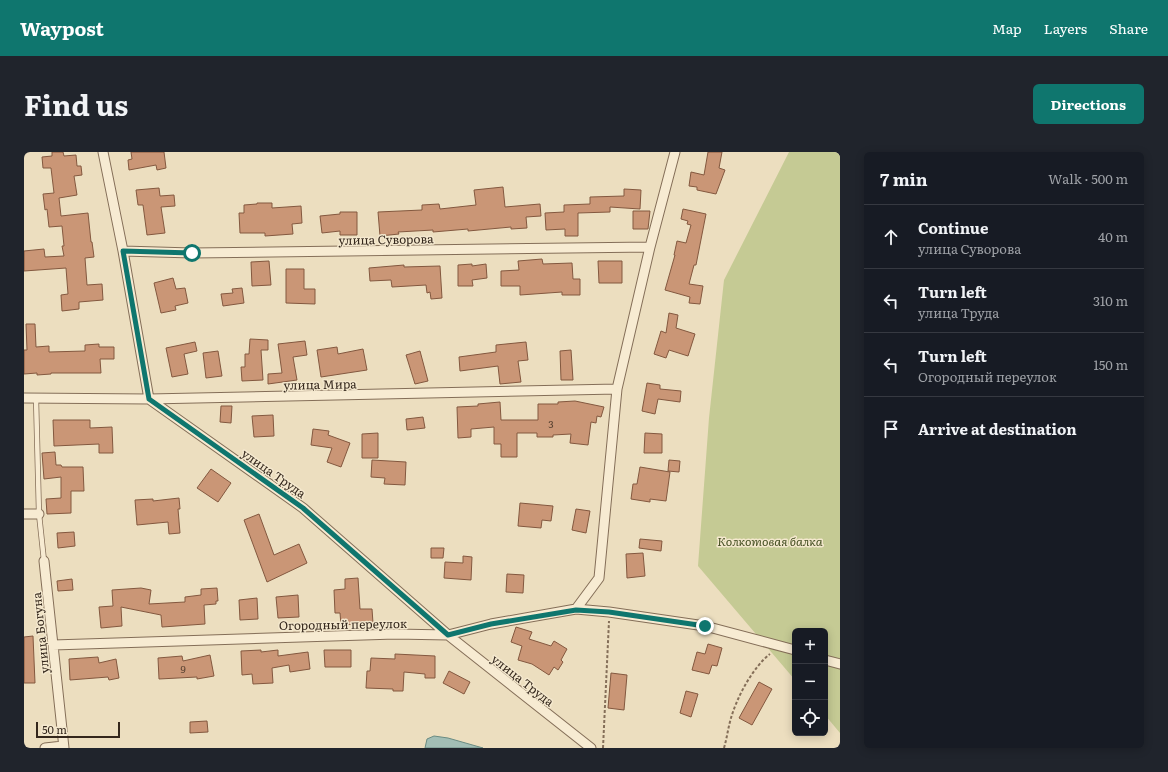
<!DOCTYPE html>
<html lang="en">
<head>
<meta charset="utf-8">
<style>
  body { margin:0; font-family:Literata,serif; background:#20242c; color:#f1f3f6 }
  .controls { position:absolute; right:12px; bottom:12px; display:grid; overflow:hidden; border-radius:6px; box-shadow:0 2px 10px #0003 }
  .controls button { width:36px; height:36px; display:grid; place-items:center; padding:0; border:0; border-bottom:1px solid #363941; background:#171b24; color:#f1f3f6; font:20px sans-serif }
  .scale { position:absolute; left:12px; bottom:10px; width:84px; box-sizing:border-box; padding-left:4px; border:2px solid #34271c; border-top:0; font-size:11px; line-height:14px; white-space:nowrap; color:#34271c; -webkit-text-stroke:3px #f4e8ce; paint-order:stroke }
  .stop { position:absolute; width:12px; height:12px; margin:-9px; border:3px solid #0f766e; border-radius:50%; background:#fff }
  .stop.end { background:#0f766e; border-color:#fff; box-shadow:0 1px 4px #0008 }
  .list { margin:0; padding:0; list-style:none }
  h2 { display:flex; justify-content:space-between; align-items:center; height:52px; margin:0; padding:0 16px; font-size:17px }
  h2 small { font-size:13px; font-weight:400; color:#9ea1a6 }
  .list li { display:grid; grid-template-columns:26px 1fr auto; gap:12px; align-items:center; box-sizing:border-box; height:64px; padding:0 16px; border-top:1px solid #363941 }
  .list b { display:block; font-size:15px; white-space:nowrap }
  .list p { margin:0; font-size:13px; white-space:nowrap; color:#9ea1a6 }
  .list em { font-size:13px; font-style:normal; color:#9ea1a6 }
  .icon { flex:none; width:22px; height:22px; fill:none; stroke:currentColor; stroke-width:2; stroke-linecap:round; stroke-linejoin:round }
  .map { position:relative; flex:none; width:816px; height:596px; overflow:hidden; border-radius:6px }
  header { display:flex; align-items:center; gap:24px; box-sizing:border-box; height:56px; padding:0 20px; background:#0f766e; color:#fff }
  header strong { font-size:19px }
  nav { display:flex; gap:22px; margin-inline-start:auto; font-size:14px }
  .intro { display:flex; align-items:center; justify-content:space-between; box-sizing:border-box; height:96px; padding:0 24px }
  h1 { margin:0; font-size:28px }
  .button { padding:10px 18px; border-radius:6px; background:#0f766e; color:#fff; font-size:14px; font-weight:700 }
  main { display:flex; gap:24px; padding:0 24px }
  aside { flex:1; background:#171b24; border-radius:6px; box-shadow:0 2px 10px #0003 }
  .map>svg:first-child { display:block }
  .green { fill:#c5ca94 }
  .water { fill:#a2beb5; stroke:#6a8b82 }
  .building { fill:#ca9676; stroke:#83583f }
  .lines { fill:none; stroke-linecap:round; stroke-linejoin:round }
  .service-casing { stroke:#846e58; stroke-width:6 }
  .minor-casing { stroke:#846e58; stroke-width:11 }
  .path { stroke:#846e58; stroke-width:2; stroke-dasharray:3 2; stroke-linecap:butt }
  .service { stroke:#f7ebd2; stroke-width:4.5 }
  .minor { stroke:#f7ebd2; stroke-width:9 }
  .route { stroke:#0f766e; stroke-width:5 }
  .labels { text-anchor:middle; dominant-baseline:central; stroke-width:3; stroke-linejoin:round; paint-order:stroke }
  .number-label { font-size:10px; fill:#5a4332 }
  .street-label { font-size:12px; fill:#34271c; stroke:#f4e8ce }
  .park-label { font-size:12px; font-style:italic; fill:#465023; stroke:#f4e8ce }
</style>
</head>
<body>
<header>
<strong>Waypost</strong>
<nav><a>Map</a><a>Layers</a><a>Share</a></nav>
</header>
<div class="intro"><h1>Find us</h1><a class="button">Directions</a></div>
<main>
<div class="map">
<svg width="816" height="596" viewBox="0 0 816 596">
  <rect width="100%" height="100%" fill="#ecdebf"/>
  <!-- green -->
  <path class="green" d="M765,0h51v581l-15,-18v-84h-30v49l-97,-114 11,-148 15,-138z"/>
  <!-- water -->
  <path class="water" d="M410,584l14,2 35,10h-58l2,-9z"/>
  <!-- building -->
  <path class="building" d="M28,0h11l1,4 12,-1 1,11h4l1,9 -8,1 3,19 -18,3 2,18 27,-3 3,29h1l2,15 -9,1 2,27 15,-1 1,16 -24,2v7l-17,2 -1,-16 7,-1 -2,-26 -42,3v-20l20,-2 1,8 19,-1 -2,-10h2l-2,-20 -13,1 -2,-18 -2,1 -2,-16 11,-1 -3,-25h-8l-1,-11 10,-1z
    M107,0h33l2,16 -9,2 -1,-5 -27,5 -1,-10 4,-1z
    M684,0h14l-3,16 6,2 -9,24 -19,-4v-3l-8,-1 2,-14 13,3z
    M479,35l2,20 35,-3 1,12 -15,1 1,11 -16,1v-2l-43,4v-2l-35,3v-2l-35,2 1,2 -19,2 -2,-24 44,-2v-5l17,-1 1,5 36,-4 -2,-15z
    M135,36l1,8 14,-1 1,11 -14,1 4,26 -18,2 -4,-30h-5l-2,-15z
    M600,37l17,1 -1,19 -30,-2v5l-32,1v23h-13v-7l-19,1 -1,-17 19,-1v-7l26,-1v-7l34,-1z
    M233,51h15v5l29,-2 1,17 -10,1 1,10 -28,2v-3h-25l-1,-20h5v-8l13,-1z
    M659,57l23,5 -10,51h-2l-5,19 14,2 -3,18 -11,-1 1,-6 -25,-7 10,-35h-1l3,-14 9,2 5,-18 -4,-1 1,-3 -7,-2z
    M609,59h17l-2,18h-15z
    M316,60h17v23h-17v-4l-18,2 -2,-17 20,-2z
    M518,107l1,5 29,-1 1,16h7v16h-18v-3l-42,3v-9h-19v-15l18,-1 -1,-9z
    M245,109l2,24 -19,1 -1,-24z
    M574,109h24v22h-23z
    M448,112v2l14,-2 1,14 -15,2 1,6h-15v-21z
    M380,113v2l36,-1 2,32 -11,1 -1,-7 -3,1 -1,-8 -34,2 -1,-7 -21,1 -1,-13z
    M262,117h18v20h11v15l-29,-1z
    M149,126l3,11 9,-1 3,15 -13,3 1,4 -15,3 -7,-30z
    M218,136l2,15 -21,3 -2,-12 12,-1 -1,-4z
    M645,161l9,2 -2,13 19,6 -7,22 -19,-6 -3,8 -12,-4 7,-23 5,2z
    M2,172h9l1,23 13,-1v6l36,-1v-6l14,-1v3h15v12h-14l1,14h-50v1l-14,1v-2l-13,1v-24h3z
    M226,187l18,1v10h-7l2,30 -21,1 -1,-14h4v-13h4z
    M281,189l2,14 -14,2 4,23 -29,4v-10l14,-1 -4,-29z
    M171,190l2,9 -13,3 4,20 -16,3 -6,-29z
    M502,190l2,18 -10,1 3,21 -21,2 -2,-18 -38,5 -1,-14 37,-5v-7z
    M313,195l1,7 25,-5 4,21 -46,7 -4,-27z
    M547,198l2,30h-12l-1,-29z
    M194,199l4,25 -16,2 -3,-25z
    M396,199l8,30 -13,3 -9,-29z
    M623,231l13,2v4l21,2 -1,11 -22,-3 -3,15 -13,-3z
    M551,249l29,6 -3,10 -4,-1 -1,7 -5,-1 -3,23 -18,-2 1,-9 -18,1v2h-16v-4h-20v24h-16v-13h-7v-17l-23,2v8l-13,1 -1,-31 21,-1v-2l22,-2 1,18h37v-16h20v-2z
    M197,254h11l-1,17 -11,-1z
    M249,263l1,21 -20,1 -2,-21z
    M399,265l2,11 -18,2 -1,-11z
    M29,268h37v8l22,-1 1,26h-14v-9l-45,2z
    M289,277l16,2 -1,4 22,8 -9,24 -14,-5 5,-14 -21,-3z
    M354,281v25h-16v-24z
    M621,281l17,1v19h-18z
    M31,300l1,13h5l1,2h21l1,24h-13v22l-24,1 -1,-15 15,-1v-21l-17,2 -2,-26z
    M348,308l34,2 -1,23 -21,-1 1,-6 -14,-1z
    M645,308l11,1 -1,11 -11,-1z
    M616,315l30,5 -4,29 -16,-2v3l-19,-3 2,-15h4z
    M187,317l20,14 -13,19 -21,-14z
    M155,346l1,11h-2l2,24 -11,1 -1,-12 -31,3 -2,-25 18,-1v2z
    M496,351l33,3 -2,15 -9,-1 -1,8 -23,-2z
    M552,357l14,2 -4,22 -14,-3z
    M235,362l15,41 25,-11 8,19 -40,19 -23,-62z
    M50,380l1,14 -17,2 -1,-15z
    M616,387l22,2 -1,10 -22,-3z
    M407,396h13l-1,10h-12z
    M619,401l2,23 -18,2 -1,-24z
    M439,404l9,1 -1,23 -27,-2 1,-16 18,1z
    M483,422l17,1 -1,18 -17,-1z
    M334,426l2,31h12l1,14 -32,2 -1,-12h-5l-1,-23 11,-1v-10z
    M48,427l1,11 -15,1 -1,-10z
    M117,436l10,2 -2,14 36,-2v-5l16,-2v-6l16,-1 1,13h-2v3l-12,1 1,19 -43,3 -1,-12 -40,-8 1,19 -21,2 -2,-21 14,-1 -1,-16z
    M274,443l1,22 -21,1 -2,-21z
    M233,446l1,21 -18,1 -1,-20z
    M492,475l16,5 -3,7 22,7 3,-5 13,8 -6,11 2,2 -5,8 -4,-3 -5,8 -17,-11 -14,-4 4,-14 -11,-4z
    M9,484l2,47h-11v-46z
    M684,492l14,4 -5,18 -5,-1 -3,9 -17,-4 5,-18 8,2z
    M237,498v2l17,-2v6l30,-4 2,17 -20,3 -1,-7 -17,3 1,15 -20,1 -1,-10 -10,1 -1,-24z
    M300,498h27v17h-26z
    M371,502l40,2v22h-10v-4l-21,-2 -1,19h-10v-2l-27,-1 1,-17h3l1,-13 24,1z
    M186,503l4,21 -17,3v-2l-38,2 -1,-21 24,-2 1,5z
    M74,505l1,6 17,-4 3,19 -10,2 -1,-3 -38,3 -1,-21z
    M425,519l21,11 -6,12 -21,-11z
    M587,521l16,2 -3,35 -16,-2z
    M735,530l13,7 -20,36 -13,-7z
    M662,539l12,3 -7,23 -11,-4z
    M183,569l1,11 -18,1v-11z"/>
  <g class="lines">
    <!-- service casing -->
    <g class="service-casing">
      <path id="service" d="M12,246l3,116 5,47"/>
    </g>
    <!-- minor casing -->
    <g class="minor-casing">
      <path id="minor" d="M79,0l20,99 26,148 154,109 145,127 143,113
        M99,99l69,2 458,-6
        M0,246l125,1 468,-10
        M0,362h15
        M20,409l20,187
        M552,457l23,-31 18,-189 33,-142 25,-95
        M29,493l342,-11 53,1 43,-11 85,-15 33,3 96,14 90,24
        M801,508l15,4
        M21,596l18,-2"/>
    </g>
    <!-- path -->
    <path class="path" d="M579,596l6,-127
      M700,596c3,-10 4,-20 7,-30 6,-21 22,-51 39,-64"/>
    <!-- service -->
    <use href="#service" class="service"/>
    <!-- minor -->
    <use href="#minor" class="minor"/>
  </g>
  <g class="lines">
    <!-- route -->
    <path class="route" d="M168,101l-69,-2 26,148 154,109 145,127 43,-11 85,-14 33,2 96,14"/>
  </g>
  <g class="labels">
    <!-- number labels -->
    <g class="number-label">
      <text x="527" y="271">3</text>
      <text x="159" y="516">9</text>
    </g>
    <!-- street labels -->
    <g class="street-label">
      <text transform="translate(362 87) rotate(-1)">улица Суворова</text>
      <text transform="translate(296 232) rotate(-1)">улица Мира</text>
      <text transform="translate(250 321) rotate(35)">улица Труда</text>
      <text transform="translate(319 472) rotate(-1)">Огородный переулок</text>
      <text transform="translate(16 481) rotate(-96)">улица Богуна</text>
      <text transform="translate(499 528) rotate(38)">улица Труда</text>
    </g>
    <!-- park labels -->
    <g class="park-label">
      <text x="746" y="389">Колкотовая балка</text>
    </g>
  </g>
</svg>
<div class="controls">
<button>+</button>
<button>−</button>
<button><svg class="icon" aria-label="locate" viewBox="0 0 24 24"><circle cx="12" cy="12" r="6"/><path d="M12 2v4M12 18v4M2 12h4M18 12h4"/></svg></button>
</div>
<div class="scale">50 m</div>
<div class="stop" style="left:168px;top:101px"></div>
<div class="stop end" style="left:681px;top:474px"></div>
</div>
<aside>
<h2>7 min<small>Walk · 500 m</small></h2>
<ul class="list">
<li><svg class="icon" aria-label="ahead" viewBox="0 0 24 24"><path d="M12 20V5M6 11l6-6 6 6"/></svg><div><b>Continue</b><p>улица Суворова</p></div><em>40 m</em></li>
<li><svg class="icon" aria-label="left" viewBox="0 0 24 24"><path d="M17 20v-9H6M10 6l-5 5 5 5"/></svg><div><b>Turn left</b><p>улица Труда</p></div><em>310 m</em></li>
<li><svg class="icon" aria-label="left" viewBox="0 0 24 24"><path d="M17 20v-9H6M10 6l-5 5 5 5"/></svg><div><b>Turn left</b><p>Огородный переулок</p></div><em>150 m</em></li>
<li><svg class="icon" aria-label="arrive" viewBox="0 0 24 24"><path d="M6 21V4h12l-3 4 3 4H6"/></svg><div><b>Arrive at destination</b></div></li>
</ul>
</aside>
</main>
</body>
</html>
